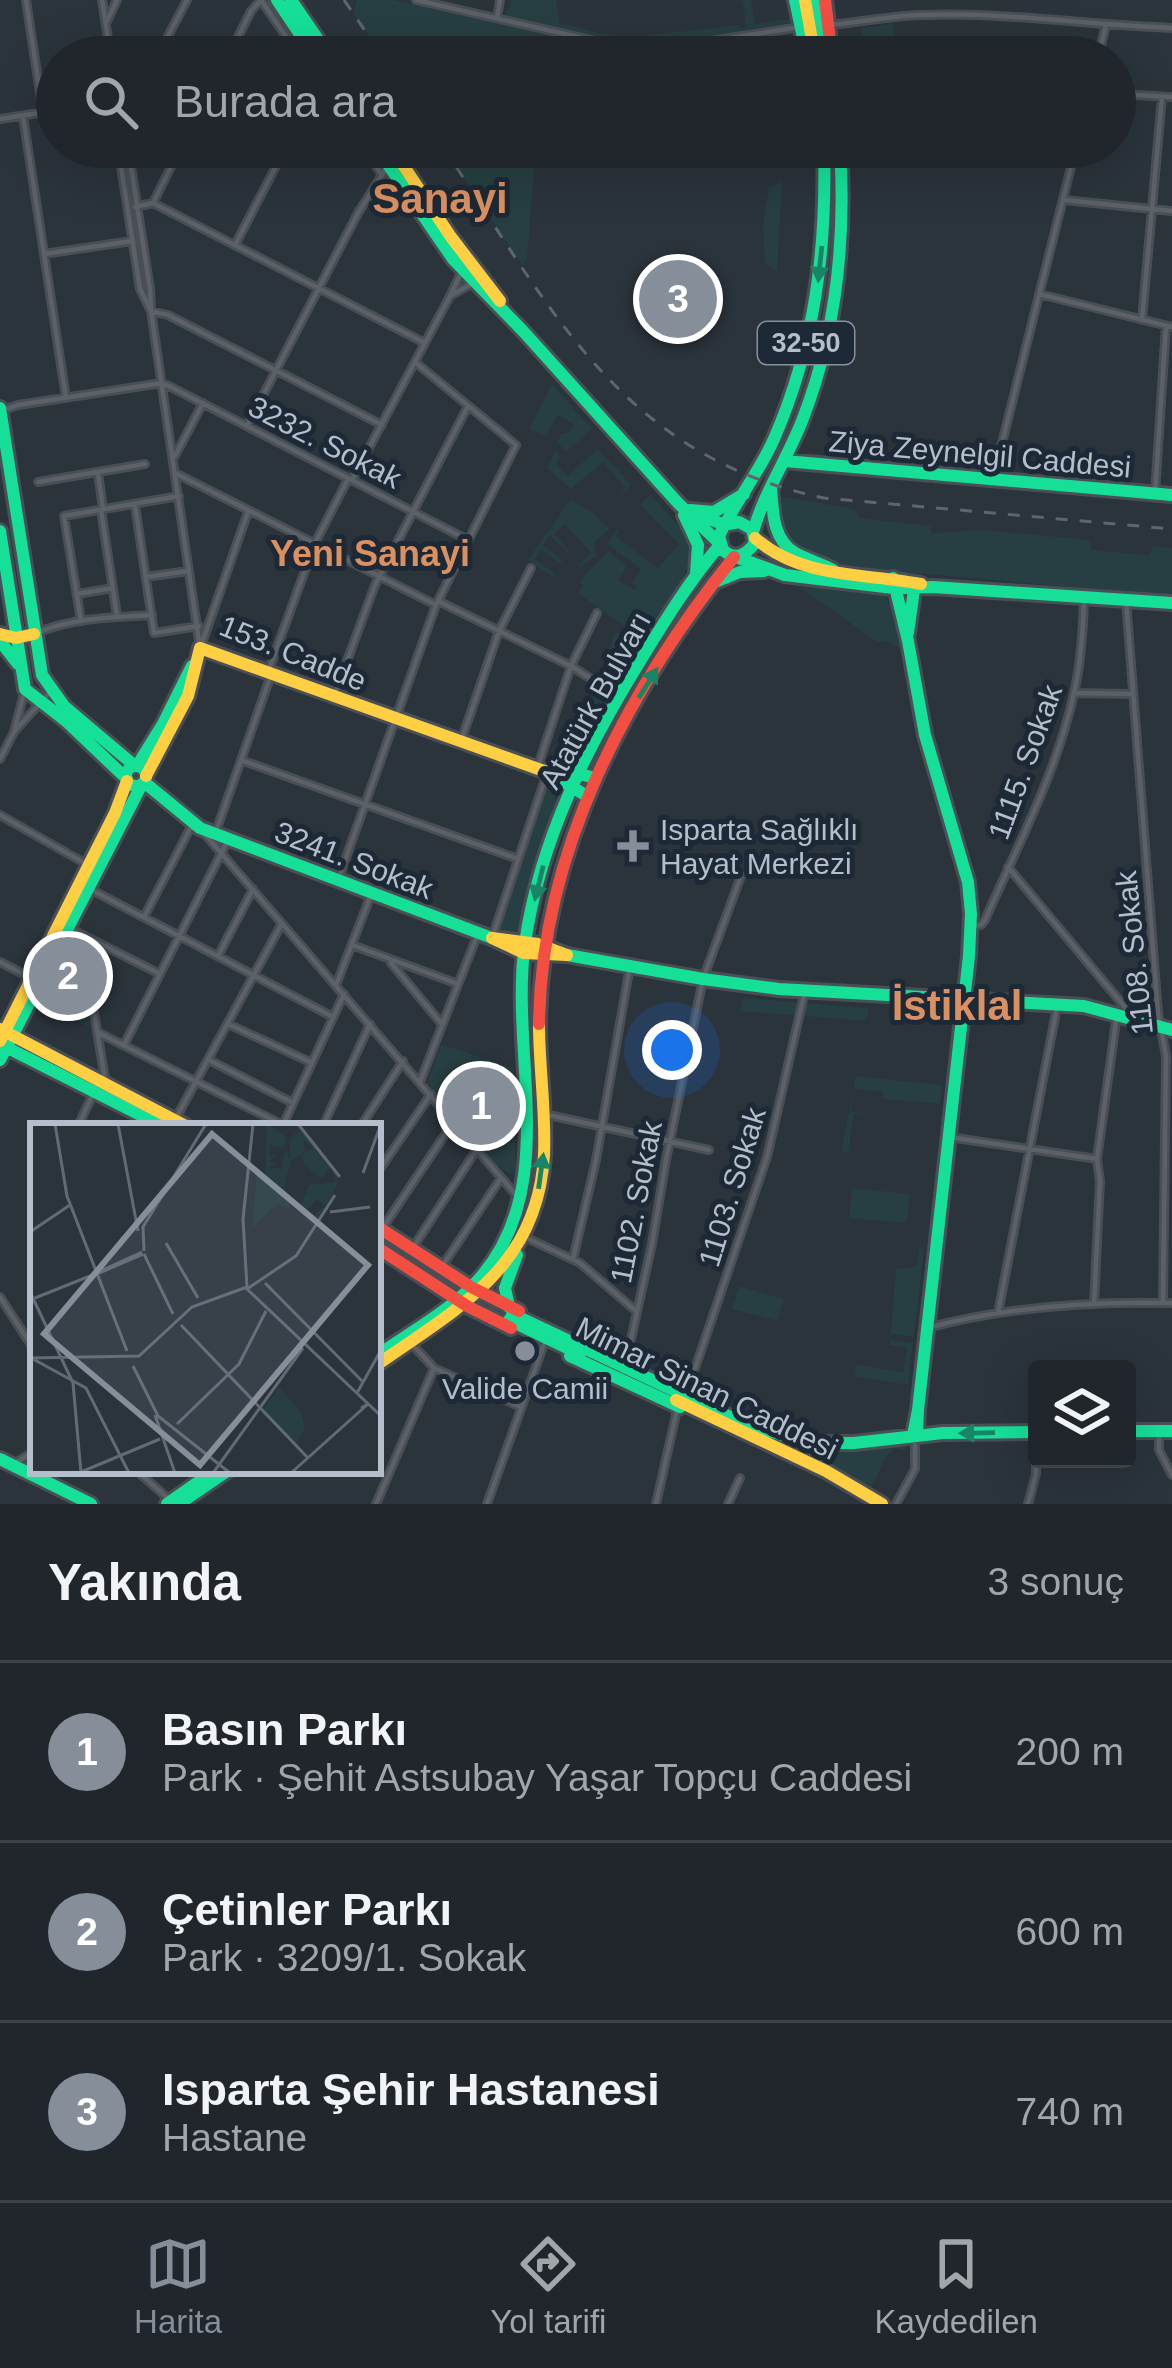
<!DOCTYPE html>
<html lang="tr">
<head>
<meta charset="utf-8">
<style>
  body { margin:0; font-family:Helvetica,sans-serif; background:#282e34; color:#f1f3f6 }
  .controls { position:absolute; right:36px; bottom:36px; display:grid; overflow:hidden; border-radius:12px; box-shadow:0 12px 48px #0002 }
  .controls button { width:108px; height:108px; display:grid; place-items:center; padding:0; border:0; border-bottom:3px solid #3d4348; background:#20262c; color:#f1f3f6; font:60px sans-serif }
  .you { position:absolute; left:672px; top:1050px; width:42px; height:42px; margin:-30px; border:9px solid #fff; border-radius:50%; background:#1a73e8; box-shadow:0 0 0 18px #1a73e833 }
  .badge { display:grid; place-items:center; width:78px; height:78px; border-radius:50%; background:#858e99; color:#fff; font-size:39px; font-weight:700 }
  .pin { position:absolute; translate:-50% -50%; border:6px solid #fff; box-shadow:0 3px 12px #0006 }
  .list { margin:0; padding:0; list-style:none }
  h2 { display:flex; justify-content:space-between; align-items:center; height:156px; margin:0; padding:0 48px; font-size:51px }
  h2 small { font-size:39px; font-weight:400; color:#a2a5a9 }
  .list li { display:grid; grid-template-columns:78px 1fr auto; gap:36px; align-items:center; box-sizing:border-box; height:180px; padding:0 48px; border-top:3px solid #3d4348 }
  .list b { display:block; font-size:45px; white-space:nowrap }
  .list p { margin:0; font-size:39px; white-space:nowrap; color:#a2a5a9 }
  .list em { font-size:39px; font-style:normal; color:#a2a5a9 }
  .icon { flex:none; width:66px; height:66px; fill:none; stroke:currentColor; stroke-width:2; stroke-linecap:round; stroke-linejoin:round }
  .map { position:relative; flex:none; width:1172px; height:1504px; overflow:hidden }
  .search { position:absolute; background:#20262c; box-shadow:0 12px 48px #0002; left:36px; right:36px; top:36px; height:132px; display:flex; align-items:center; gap:30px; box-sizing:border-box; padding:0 42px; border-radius:66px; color:#a2a5a9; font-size:45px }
  .sheet { height:696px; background:#20262c }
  nav { display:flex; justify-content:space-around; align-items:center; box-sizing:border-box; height:168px; border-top:3px solid #3d4348; background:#20262c; font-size:33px; color:#a2a5a9 }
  nav a { display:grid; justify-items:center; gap:6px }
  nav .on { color:#858e99 }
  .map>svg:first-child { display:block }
  .green { fill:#273f42 }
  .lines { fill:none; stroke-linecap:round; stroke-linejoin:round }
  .primary-tunnel { stroke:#404851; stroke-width:9; stroke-dasharray:9 4.5; stroke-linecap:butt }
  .street-casing { stroke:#494f55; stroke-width:10 }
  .fast-casing { stroke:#494f55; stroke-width:18 }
  .slow-casing { stroke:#494f55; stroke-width:18 }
  .jam-casing { stroke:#494f55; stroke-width:18 }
  .street { stroke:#5c6168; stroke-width:4.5 }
  .fast { stroke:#16e098; stroke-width:12 }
  .slow { stroke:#ffcf43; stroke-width:12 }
  .jam { stroke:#f24e42; stroke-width:12 }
  .rail { stroke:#5f656c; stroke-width:3; stroke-dasharray:12 12; stroke-linecap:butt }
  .oneway { fill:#1a8467 }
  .poi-dot { fill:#858e99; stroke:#1d2936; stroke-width:4.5 }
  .labels { text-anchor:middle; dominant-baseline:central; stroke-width:10; stroke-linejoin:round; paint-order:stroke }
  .shield { fill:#1d2936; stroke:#87929f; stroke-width:3 }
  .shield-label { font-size:27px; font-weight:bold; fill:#b5bfcc }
  .street-label { font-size:30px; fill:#b5bfcc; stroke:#1d2936 }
  .poi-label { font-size:30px; fill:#b5bfcc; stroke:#1d2936; text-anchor:start }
  .quarter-label { font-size:36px; font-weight:bold; fill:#db9061; stroke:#1d2936 }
  .district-label { font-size:42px; font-weight:bold; fill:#db9061; stroke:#1d2936 }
  .inset-road { fill:none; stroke:#626b75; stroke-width:3 }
  .view { fill:#858e99; fill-opacity:0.15; stroke:#858e99; stroke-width:6 }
  .inset-edge { fill:none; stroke:#b5bfcc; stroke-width:6 }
</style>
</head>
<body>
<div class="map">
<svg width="1172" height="1504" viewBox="0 0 1172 1504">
  <rect width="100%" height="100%" fill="#2b333b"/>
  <!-- green -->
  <path class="green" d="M357,0h37l183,41 7,7 -19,1 -11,8h-171l-30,-44z
    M512,0h44l4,24c21,2 38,11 59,12v7l-115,-27z
    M743,0h8l4,24 35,-5v4l-91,16 -65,4v-6l105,-12 1,3h6z
    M892,24l4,23 28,-4 2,14h-44l-19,-13 -2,-16z
    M443,147h93l-9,112 -5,6z
    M782,182l-5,90 -12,-9 -2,-37 6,-39z
    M803,373l9,3 -43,103 -7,-3z
    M552,384l40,45 -26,23 -9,-10 4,-8 9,-2 3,-8 -15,-9 -12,21 -17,-7z
    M598,449l33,36 -13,11 7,-9 -22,-25 -32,27 -24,-21 8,-18 6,6 -5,7 12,12z
    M650,494l41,45c7,32 -32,73 -50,99l-63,-45 5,-8 -3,-3c7,-13 18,-19 28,-31l19,15 -9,14 16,10 3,-3 -5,-5 9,-13 -33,-25 8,-15 3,1 -3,6 42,32 21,-24 -39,-39z
    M778,496l77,13 5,9 70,8 2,7 50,-3 109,10v10l59,5 2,-9 20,2v48l-338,-30c-12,-8 -26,-9 -38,-16 -19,-10 -23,-34 -18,-54z
    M570,500l22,12 14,15 6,-1 -18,17 3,13 -17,10 -8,-8 8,6 11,-11 -26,-29 -11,10 16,17 -2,2 -18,-18 -7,10 20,15 -3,3 -19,-13 -7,9 22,15 -3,3 -25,-17z
    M792,582l91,12 10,13 7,41 -13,-7 -10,1z
    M616,631l25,17 -25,40 -17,-11z
    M595,686l15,10 -35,63 -7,-2z
    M547,782l8,4 1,16 -33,128 -6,6 -19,-5z
    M75,949l4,3 12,77 -52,-29 28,-50z
    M743,998l126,10 -3,13 -126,-10z
    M441,1044l73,24 2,105 -7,1 -14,-11 -68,-80z
    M856,1076l86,9 -2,19 -57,-5v-7l-29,-3 -3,22 22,5 -19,-2 -6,39 -7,-1z
    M852,1188l58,6 -3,29 -58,-5z
    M919,1249h5l-10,88 -23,-3 5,-65 21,-3z
    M739,1286l45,13 -7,22 -45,-12z
    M890,1340l23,3 -5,42 -53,-9 1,-12 47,8 4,-24 -17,-3z
    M905,1443l1,8 -10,-3 -9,7 -16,34 -40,-25 6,-13z"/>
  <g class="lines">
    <!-- primary-tunnel -->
    <path class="primary-tunnel" d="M428,1274l81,46
      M468,1292l44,22"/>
    <!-- street casing -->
    <g class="street-casing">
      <path id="street" d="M26,0l17,113
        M102,0l9,57
        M261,0l39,57
        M416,0l206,47 76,-4 102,-16
        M497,18l3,-18
        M107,21l10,-21
        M829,25c31,-3 62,-9 92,-10 84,-3 167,10 251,13
        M157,57l30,-57
        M228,57l23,-46 10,-11
        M1098,57l8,-32
        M1115,94l57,3
        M23,116l43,282
        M0,119l57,-9
        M118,147l22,142 11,22 -1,-22 -22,-142
        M363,147l19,28
        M1064,200l108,11
        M153,203l28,-56
        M135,207l18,-4 272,140
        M235,245l51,-98
        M44,254l88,-13
        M462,271l-12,25 23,-13
        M1039,294l133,33
        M1142,320l20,-223
        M0,411l18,-6 144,-22 5,2 301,155
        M247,426l111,-213 29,-46
        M175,456l28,-53
        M98,473l5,36
        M175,473l261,132
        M993,479l83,-332
        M352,480l98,-184
        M38,482l107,-18
        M1155,494l11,-168
        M135,505l19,128 45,-7
        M101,510l16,106
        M146,577l42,-6
        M77,594l36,-6
        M1126,600l32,413 8,43 -3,246
        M438,601l133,65 47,30
        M81,621l-17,-105 115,-20
        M34,634c36,-16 78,-17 118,-19
        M202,643l46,-131
        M200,648l-49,-337 17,4 214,110
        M268,672l47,-129 33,-64
        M25,689l-11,43 37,-41
        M1074,693l59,1
        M334,696l41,-111 92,-177
        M461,741l38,-110 32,-63
        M0,759l14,-27
        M241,760l277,99
        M537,769l34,-103 26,-53
        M0,815l88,50
        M203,832l314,364
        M215,834l56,-159
        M1008,867l126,151
        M338,880l98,-275 80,-160 -101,-83
        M88,888l245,129
        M144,917l49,-94
        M971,926l10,-1 4,-5c32,-73 72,-148 89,-227 7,-30 9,-62 10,-93
        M69,928l91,46
        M81,934l24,145
        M492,938l55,-165
        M352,945l106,39
        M218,956l35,-67
        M0,962l31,16
        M391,963l50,60
        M336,985l35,-90
        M228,1024l82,38
        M97,1032l186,93
        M124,1045l103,-203
        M209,1060l84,43
        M420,1082l57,-146
        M544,1114l165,36
        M175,1120l106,-195
        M283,1125l61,-131
        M78,1126l16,-34
        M323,1126l47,-102
        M361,1126l42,-65
        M949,1137l148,22
        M378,1172l53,-78
        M382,1229l72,-108
        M527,1238l53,25 56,48
        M412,1249l65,-100
        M573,1259l23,-99 34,-194
        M441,1268l60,-90
        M0,1297l33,51
        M1094,1304l6,-123 -3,-22 20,-145
        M998,1313l59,-306
        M927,1328c79,-21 164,-27 245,-25
        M409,1341l25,27 87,39
        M626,1362l26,-118 14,-84 37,-181 38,-103
        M687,1392l80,-235 38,-166
        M1159,1431v19l13,25
        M12,1465l21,-13
        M137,1471l34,30
        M376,1504l58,-136
        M487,1504l57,-160
        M656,1504l21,-94
        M728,1504l12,-26
        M896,1504l19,-35v-24
        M1028,1504l8,-30v-41"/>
    </g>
    <!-- fast casing -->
    <g class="fast-casing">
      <path id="fast" d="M277,0l38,57
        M291,0l39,57
        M795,0l12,57
        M815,0l11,57
        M376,147l77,112 70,72 155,172 41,40
        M0,408l42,267 22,31 71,60
        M785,461l387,34
        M771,487c2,24 1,52 24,66 12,7 26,10 38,17
        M690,510l24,2 30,-18
        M694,513l31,12
        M684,515l14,30 -2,29
        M729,524l10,-2 13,7 3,14c-9,12 -20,18 -32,7l-4,-14c16,-34 40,-63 55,-97 41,-94 53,-191 50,-292
        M0,531l25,158 41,32 61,58
        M753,532c11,-39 34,-73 49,-111 34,-87 44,-180 38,-274
        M739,558l46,17 108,13 40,-1 239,16
        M893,578l15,63 17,94 43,147 3,32 -2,42 -51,454
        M715,582l25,-10 24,-1
        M908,633l7,-50
        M0,641l18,23
        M137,766l26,-42 29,-58
        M126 776a10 10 0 1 1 20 0a10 10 0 1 1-20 0Z
        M144,782l56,46 292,110
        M587,796l-40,-24 29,1 19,5
        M567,955l136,24 76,10 305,17 88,24
        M0,1044l162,82
        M0,1060l142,-276
        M509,1307l-4,-19 12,-33
        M512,1314l229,108 66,21h47l89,-10 94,-1
        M509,1320l71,34
        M378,1355c34,-24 74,-45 102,-77 81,-93 29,-225 45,-335 15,-104 63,-198 117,-285 24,-39 48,-78 78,-113
        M570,1356l110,51
        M1127,1431h45
        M913,1435l5,-25 -1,25
        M0,1459l91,45
        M167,1504l47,-33
        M179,1504l48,-33"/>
    </g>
    <!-- slow casing -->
    <g class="slow-casing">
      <path id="slow" d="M805,0l10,57
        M391,147l60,90 49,64
        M755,538c46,41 109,35 166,46
        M0,634l16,4 18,-4
        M200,648l347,124
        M146,776l42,-80 12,-48
        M492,938l46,6 29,11 -43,-2z
        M0,1029l186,97
        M0,1041l115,-228 12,-32
        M378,1364c82,-57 160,-98 166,-209 2,-44 -5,-88 -5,-131
        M676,1400l150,71 56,33"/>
    </g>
    <!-- jam casing -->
    <g class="jam-casing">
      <path id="jam" d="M825,0l7,57
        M539,1024c2,-173 89,-335 195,-467
        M378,1227l93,60 48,24
        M378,1248l89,58 44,22"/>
    </g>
    <!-- street -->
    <use href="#street" class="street"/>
    <!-- fast -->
    <use href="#fast" class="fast"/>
    <!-- slow -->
    <use href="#slow" class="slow"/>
    <!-- jam -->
    <use href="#jam" class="jam"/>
    <!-- rail -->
    <path class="rail" d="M344,0l39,57
      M443,147c106,158 177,309 381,351l348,31"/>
  </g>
  <!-- one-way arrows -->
  <defs><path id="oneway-solid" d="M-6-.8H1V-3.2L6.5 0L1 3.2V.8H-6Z" transform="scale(3)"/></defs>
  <g class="oneway">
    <use href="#oneway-solid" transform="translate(820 264) rotate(96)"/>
    <use href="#oneway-solid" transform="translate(648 683) rotate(-58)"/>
    <use href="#oneway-solid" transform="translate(539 883) rotate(104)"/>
    <use href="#oneway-solid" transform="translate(541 1171) rotate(-82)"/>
    <use href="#oneway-solid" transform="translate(977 1433) rotate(179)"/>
  </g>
  <!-- markers -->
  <g class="poi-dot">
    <path d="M627 828h12v12h12v12h-12v12h-12v-12h-12v-12h12z"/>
    <circle cx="525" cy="1351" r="12"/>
  </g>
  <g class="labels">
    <!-- shield labels -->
    <rect class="shield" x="758" y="322" width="96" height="42" rx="9"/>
    <g class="shield-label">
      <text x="806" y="343">32-50</text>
    </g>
    <!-- street labels -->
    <g class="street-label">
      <text transform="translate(325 442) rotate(27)">3232. Sokak</text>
      <text transform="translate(980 454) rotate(5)">Ziya Zeynelgil Caddesi</text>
      <text transform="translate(293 653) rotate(22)">153. Cadde</text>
      <text transform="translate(595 700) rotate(-61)">Atatürk Bulvarı</text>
      <text transform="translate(1025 762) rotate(-70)">1115. Sokak</text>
      <text transform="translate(354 860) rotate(21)">3241. Sokak</text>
      <text transform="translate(1134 953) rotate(-96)">1108. Sokak</text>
      <text transform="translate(732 1187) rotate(-73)">1103. Sokak</text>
      <text transform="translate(636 1202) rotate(-79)">1102. Sokak</text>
      <text transform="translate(707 1388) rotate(26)">Mimar Sinan Caddesi</text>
    </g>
    <!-- poi labels -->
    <g class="poi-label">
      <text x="660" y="829">Isparta Sağlıklı<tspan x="660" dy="34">Hayat Merkezi</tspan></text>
      <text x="525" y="1388" text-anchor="middle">Valide Camii</text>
    </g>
    <!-- quarter labels -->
    <g class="quarter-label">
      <text x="370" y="553">Yeni Sanayi</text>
    </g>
    <!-- district labels -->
    <g class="district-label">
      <text x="440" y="198">Sanayi</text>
      <text x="957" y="1005">İstiklal</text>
    </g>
  </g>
  <!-- overview -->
  <g transform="translate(30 1123)">
    <rect width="351" height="351" fill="#2b333b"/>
    <path d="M237,1l19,13 -2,11 -14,-3v10l8,-2 -9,9 9,1 -9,4 12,2 5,-20 4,10 -1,-20 11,-9 37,41v15l-17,31 -10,4 4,5 -23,-15 17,9 17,-14 -8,-7 -10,11 -7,-4 9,-21 27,-3 -5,-15 -10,12 -17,-15 -3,-8 12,-9 -10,-7 2,12 -14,9 -7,27 6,20 -13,-4 -25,24 5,-53 8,2zM249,264l22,25 4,17 -9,15 -35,-31z" fill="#273f42"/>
    <path class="inset-road" d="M25,1l12,72 60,155M88,1l20,107M268,1l42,53M333,50l18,-49M305,72l-39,61 -49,33 134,127M300,89l40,-5M0,109l40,-27M136,120l32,55M114,128l-1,-24 63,-103M114,131l29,60M66,150l46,-21M67,151l46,-20M235,160l98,99M217,164l-4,-68 10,-95M0,169l43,91 8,90M5,175l55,-22M151,202l127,133M0,235l109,-2 53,-49 55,-20M3,236l53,29 43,85M103,243l25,50 72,57M327,270l24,-43M125,292l20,58M147,301l62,-60 27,-53M51,349l79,-33M183,350l90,-125M261,350l77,-69 -7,4"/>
    <path class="view" d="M182,11l156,131 -168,200 -156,-131z"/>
    <rect width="351" height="351" class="inset-edge"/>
  </g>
</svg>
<div class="controls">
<button><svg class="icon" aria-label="layers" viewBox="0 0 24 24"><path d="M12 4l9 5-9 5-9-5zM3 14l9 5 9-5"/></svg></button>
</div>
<div class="you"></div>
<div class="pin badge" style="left:481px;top:1106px">1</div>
<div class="pin badge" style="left:68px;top:976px">2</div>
<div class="pin badge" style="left:678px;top:299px">3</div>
<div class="search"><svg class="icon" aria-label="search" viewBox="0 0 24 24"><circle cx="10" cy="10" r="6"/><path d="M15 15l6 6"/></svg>Burada ara</div>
</div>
<section class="sheet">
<h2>Yakında<small>3 sonuç</small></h2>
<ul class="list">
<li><span class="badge">1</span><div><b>Basın Parkı</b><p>Park · Şehit Astsubay Yaşar Topçu Caddesi</p></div><em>200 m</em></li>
<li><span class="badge">2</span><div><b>Çetinler Parkı</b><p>Park · 3209/1. Sokak</p></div><em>600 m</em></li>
<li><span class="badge">3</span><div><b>Isparta Şehir Hastanesi</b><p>Hastane</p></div><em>740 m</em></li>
</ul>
</section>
<nav>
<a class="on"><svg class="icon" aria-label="map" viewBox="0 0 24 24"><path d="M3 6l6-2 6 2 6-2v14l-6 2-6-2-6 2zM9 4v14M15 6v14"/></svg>Harita</a>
<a><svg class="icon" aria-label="directions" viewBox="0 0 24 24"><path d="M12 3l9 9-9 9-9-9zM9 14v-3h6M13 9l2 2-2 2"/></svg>Yol tarifi</a>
<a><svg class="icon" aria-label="saved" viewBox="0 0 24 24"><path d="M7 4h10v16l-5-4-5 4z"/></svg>Kaydedilen</a>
</nav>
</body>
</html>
